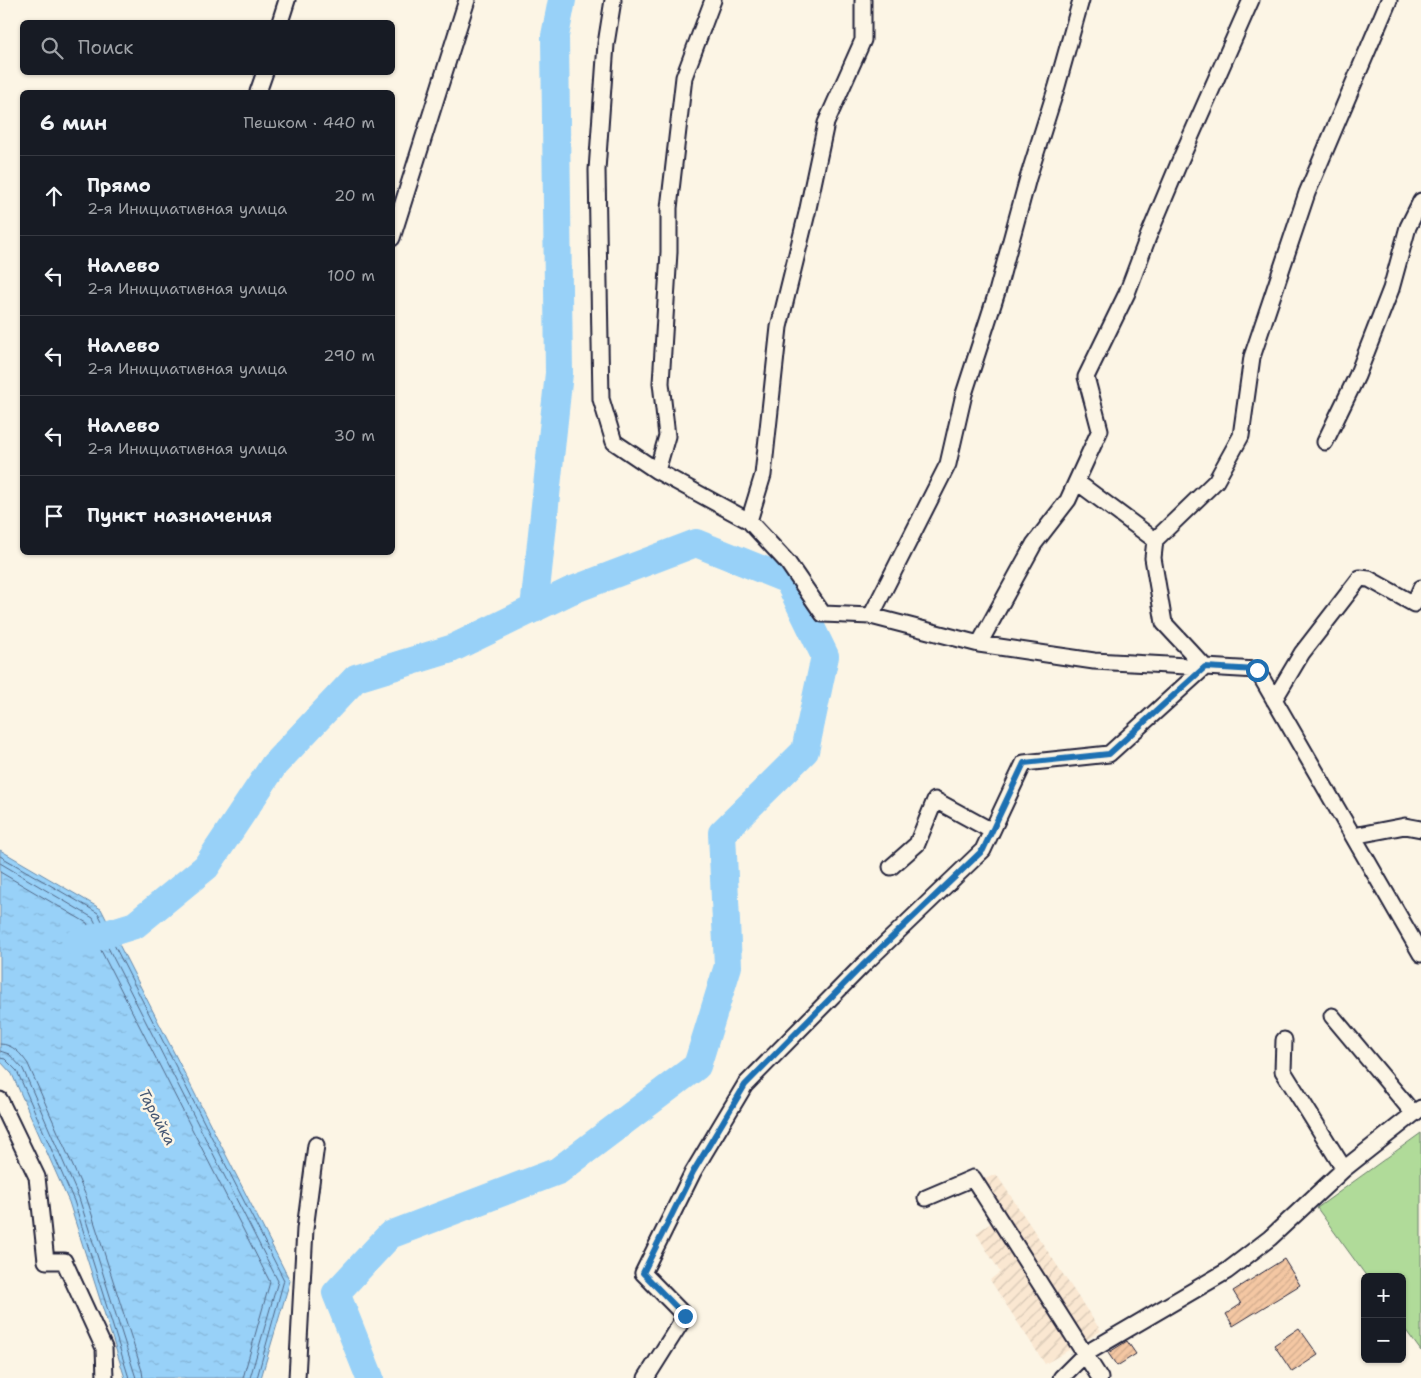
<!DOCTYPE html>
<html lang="ru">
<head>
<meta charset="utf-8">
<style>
  body { margin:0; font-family:"Shantell Sans",sans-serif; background:#242831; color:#f1f3f6 }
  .controls { position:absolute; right:15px; bottom:15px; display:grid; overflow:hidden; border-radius:8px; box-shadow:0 1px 4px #0004 }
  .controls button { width:45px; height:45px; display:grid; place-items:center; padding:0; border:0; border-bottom:1px solid #363941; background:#171b24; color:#f1f3f6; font:25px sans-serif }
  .stop { position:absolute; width:15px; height:15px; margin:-11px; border:4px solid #1f6fb2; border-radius:50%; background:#fff }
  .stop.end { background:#1f6fb2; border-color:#fff; box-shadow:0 1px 5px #0008 }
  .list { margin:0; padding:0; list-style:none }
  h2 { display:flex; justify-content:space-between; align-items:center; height:65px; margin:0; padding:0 20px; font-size:21px }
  h2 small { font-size:16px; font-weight:400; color:#9ea1a6 }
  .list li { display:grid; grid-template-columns:32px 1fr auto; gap:15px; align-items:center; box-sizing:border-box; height:80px; padding:0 20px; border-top:1px solid #363941 }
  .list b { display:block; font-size:19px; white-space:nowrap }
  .list p { margin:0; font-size:16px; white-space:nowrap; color:#9ea1a6 }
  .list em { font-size:16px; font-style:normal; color:#9ea1a6 }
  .icon { flex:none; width:28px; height:28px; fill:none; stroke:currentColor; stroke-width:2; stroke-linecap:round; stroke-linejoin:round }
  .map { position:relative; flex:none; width:1421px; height:1378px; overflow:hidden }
  .search { position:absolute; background:#171b24; box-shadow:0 1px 4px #0004; left:20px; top:20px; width:375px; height:55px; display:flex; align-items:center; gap:12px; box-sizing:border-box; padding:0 18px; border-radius:8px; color:#9ea1a6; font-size:19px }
  .panel { position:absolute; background:#171b24; box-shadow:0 1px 4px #0004; left:20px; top:90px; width:375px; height:465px; border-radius:8px }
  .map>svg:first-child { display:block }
  .industrial { fill:url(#industrial-furrows) }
  .green { fill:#b0db99; stroke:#697e6a }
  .water { fill:url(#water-ripples); stroke:#698bac }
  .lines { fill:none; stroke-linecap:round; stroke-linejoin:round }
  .shore { stroke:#516887; stroke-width:1 }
  .river { stroke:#98d1f8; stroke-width:28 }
  .building { fill:url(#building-hatch); stroke:#22223b }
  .minor-casing { stroke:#22223b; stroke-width:19 }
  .minor { stroke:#fcf5e5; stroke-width:15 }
  .route { stroke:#1f6fb2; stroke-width:6 }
  .labels { text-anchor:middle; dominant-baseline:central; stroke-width:5; stroke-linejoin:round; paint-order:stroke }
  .water-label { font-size:15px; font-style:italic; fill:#455774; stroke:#fcf5e5 }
</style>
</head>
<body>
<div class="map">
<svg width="1421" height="1378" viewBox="0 0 1421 1378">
  <defs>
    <pattern id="industrial-furrows" width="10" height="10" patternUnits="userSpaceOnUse" patternTransform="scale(1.25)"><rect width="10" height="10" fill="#fae7d1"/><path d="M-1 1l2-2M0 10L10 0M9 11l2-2" fill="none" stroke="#d6c6b4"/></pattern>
    <pattern id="water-ripples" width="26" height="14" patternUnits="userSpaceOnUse" patternTransform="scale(1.25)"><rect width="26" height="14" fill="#98d1f8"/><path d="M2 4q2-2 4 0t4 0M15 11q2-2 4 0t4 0" fill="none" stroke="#83b3d6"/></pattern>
    <pattern id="building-hatch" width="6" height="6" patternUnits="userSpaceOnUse" patternTransform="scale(1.25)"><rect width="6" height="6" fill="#f4c7a3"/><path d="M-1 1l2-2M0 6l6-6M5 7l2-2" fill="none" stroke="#d1ab8d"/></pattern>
  </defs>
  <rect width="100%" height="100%" fill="#fcf5e5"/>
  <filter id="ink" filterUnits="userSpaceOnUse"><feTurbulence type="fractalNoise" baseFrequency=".02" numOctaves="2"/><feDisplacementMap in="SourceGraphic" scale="10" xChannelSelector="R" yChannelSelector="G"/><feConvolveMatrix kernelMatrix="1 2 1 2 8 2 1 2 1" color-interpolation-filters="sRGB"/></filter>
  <g filter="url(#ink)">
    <!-- industrial -->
    <path class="industrial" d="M996,1174l105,157 -56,33 -55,-84 10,-8 -24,-39 29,-19 -22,-34z"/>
    <!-- green -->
    <path class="green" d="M1421,1133v218l-19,-26v-48h-35l-50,-69z"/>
    <!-- water -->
    <path class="water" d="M0,850l101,59 189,372 -29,97h-136l-56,-176 -57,-128 -12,-13z"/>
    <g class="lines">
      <!-- shore -->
      <path class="shore" d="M0,856l98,57 186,367 -27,98
        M0,863l93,55 185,363 -28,97
        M0,872l87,51 183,359 -27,96
        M0,1044c13,0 21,10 28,20l58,132 56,175 1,7
        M0,1051l9,3 14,15 56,129 57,180
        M0,1058l5,1 12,12 57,130 55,177"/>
      <!-- river -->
      <path class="river" d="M534,609l25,-236 -4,-337 7,-36
        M77,943l58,-18 71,-58 68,-102 82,-87 95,-29 119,-58 126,-48 92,37 37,76 -20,95 -83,82 6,133 -31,100 -139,105 -168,64 -54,58 34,85"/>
    </g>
    <!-- building -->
    <path class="building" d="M1284,1259l16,26 -67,41 -7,-12 15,-10 -8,-13z
      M1299,1328l19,27 -26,17 -18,-27z
      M1127,1341l9,13 -19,12 -9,-13z"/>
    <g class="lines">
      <!-- minor casing -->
      <g class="minor-casing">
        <path id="minor" d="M613,0l-7,44 -9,126 4,229 13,43 43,29
          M713,0l-29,77 -15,131v44l-8,131 6,53 -10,35 92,50 39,42 35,51 48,2 108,28 115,17 111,6
          M280,22l7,-22
          M258,92l7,-20
          M392,238l75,-238
          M1325,442l32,-66 34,-87 17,-62 13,-26
          M1077,482l78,58
          M749,521l14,-46 16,-148 28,-114 19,-90 37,-83v-40
          M871,616l77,-152 16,-70 33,-102 31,-114 29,-92 24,-86
          M979,644l55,-100 34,-44 32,-70 -14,-53 41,-84 21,-56 31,-74 72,-163
          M1205,667l-41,-44 -11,-65 2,-18 61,-59 25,-45 11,-79 55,-164 82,-193
          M1274,700l28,-47 58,-75 9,1 45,25 7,-16
          M1353,836l68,118
          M891,867l26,-23 18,-44 57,31
          M1332,1016l82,98
          M1284,1040l-1,31 61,98
          M0,1100l37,77 9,84h18l40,87 1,30
          M926,1198l47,-20 127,200
          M297,1378l8,-149 11,-84
          M646,1378l39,-62 -42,-43 50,-101 52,-87 117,-119 121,-116 41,-87 85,-9 96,-87 52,3 96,166 52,-10 16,3
          M1061,1378l24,-24 142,-83 43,-33 74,-69 77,-61"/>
      </g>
      <!-- minor -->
      <use href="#minor" class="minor"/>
    </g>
  </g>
  <g class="lines" filter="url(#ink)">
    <!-- route -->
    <path class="route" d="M685,1316l-42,-43 50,-101 52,-87 117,-119 121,-116 41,-87 85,-9 96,-87 52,3"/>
  </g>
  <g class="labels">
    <!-- water labels -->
    <g class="water-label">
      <text transform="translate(157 1117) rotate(62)">Тарайка</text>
    </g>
  </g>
</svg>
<div class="controls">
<button>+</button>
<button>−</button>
</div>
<div class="stop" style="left:1257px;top:670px"></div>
<div class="stop end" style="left:685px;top:1316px"></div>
<div class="search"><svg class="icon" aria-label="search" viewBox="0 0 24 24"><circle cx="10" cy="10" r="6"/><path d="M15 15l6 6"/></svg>Поиск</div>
<section class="panel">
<h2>6 мин<small>Пешком · 440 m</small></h2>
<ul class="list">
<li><svg class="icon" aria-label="ahead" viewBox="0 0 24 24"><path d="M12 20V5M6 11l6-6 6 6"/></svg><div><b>Прямо</b><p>2-я Инициативная улица</p></div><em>20 m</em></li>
<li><svg class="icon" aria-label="left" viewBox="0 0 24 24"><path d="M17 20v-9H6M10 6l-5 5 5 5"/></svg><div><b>Налево</b><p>2-я Инициативная улица</p></div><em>100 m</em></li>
<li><svg class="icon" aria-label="left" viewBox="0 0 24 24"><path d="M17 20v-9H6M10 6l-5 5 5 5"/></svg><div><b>Налево</b><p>2-я Инициативная улица</p></div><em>290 m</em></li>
<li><svg class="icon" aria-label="left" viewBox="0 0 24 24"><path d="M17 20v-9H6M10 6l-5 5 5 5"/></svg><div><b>Налево</b><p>2-я Инициативная улица</p></div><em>30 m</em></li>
<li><svg class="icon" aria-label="arrive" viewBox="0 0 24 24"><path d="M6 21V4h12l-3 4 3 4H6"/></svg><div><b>Пункт назначения</b></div></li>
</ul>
</section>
</div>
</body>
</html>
